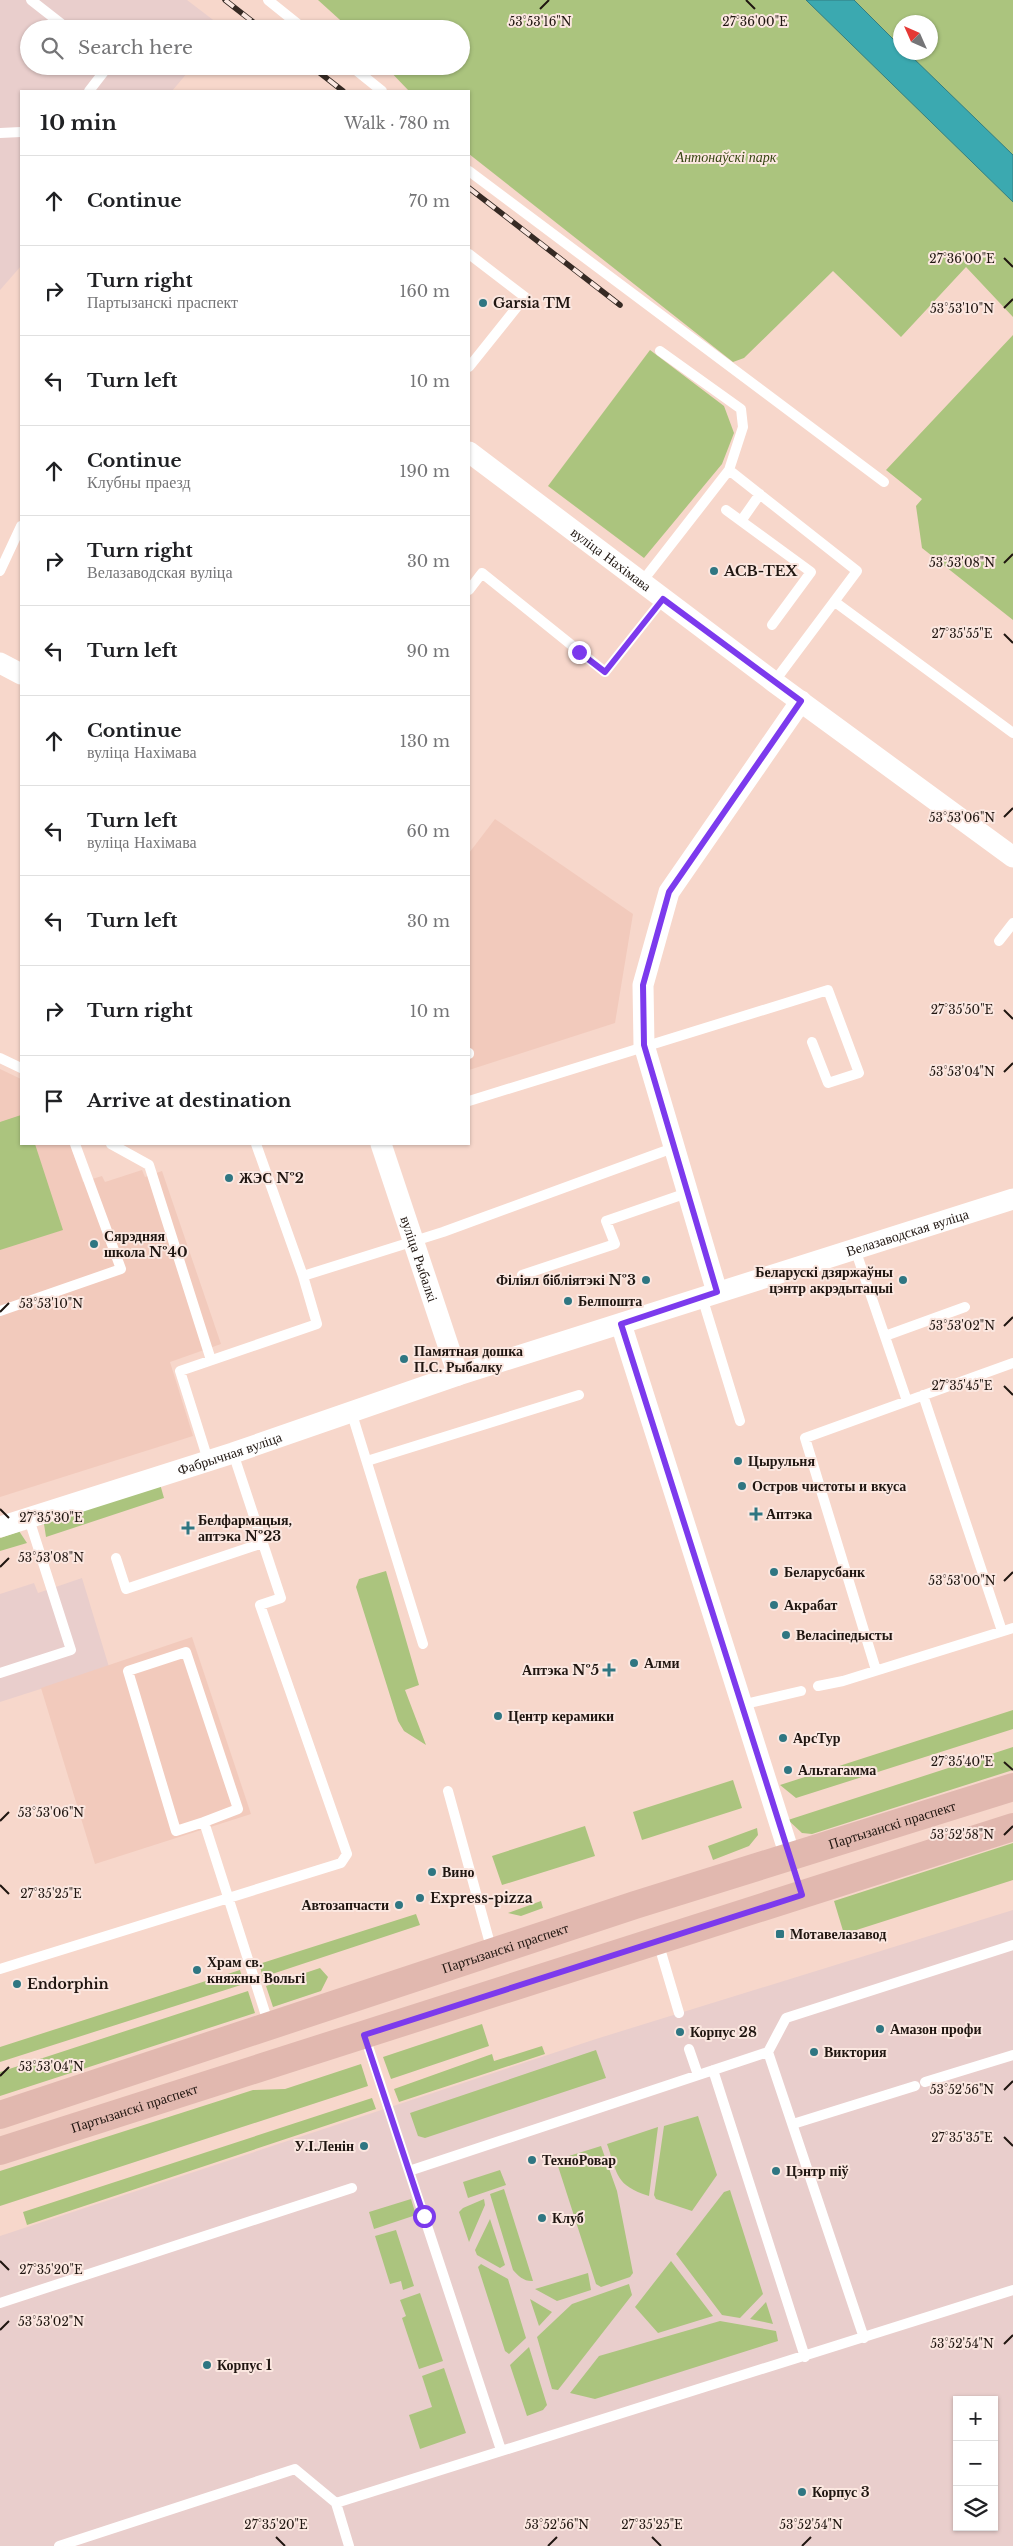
<!DOCTYPE html>
<html lang="en">
<head>
<meta charset="utf-8">
<style>
  body { margin:0; font-family:"Libre Baskerville",serif; background:#f6f6f6; color:#202124 }
  .controls { position:absolute; right:15px; bottom:15px; display:grid; overflow:hidden; border-radius:0px; box-shadow:0 1px 4px #0004 }
  .controls button { width:45px; height:45px; display:grid; place-items:center; padding:0; border:0; border-bottom:1px solid #e0e0e0; background:#fff; color:#202124; font:25px sans-serif }
  .compass { position:absolute; left:893px; top:15px; width:45px; height:45px; border-radius:50%; background:#fff; box-shadow:0 1px 4px #0004; rotate:315deg }
  .stop { position:absolute; width:15px; height:15px; margin:-11px; border:4px solid #7c3aed; border-radius:50%; background:#fff }
  .stop.end { background:#7c3aed; border-color:#fff; box-shadow:0 1px 5px #0008 }
  .list { margin:0; padding:0; list-style:none }
  h2 { display:flex; justify-content:space-between; align-items:center; height:65px; margin:0; padding:0 20px; font-size:21px }
  h2 small { font-size:16px; font-weight:400; color:#757577 }
  .list li { display:grid; grid-template-columns:32px 1fr auto; gap:15px; align-items:center; box-sizing:border-box; height:90px; padding:0 20px; border-top:1px solid #e0e0e0 }
  .list b { display:block; font-size:19px; white-space:nowrap }
  .list p { margin:0; font-size:16px; white-space:nowrap; color:#757577 }
  .list em { font-size:16px; font-style:normal; color:#757577 }
  .icon { flex:none; width:28px; height:28px; fill:none; stroke:currentColor; stroke-width:2; stroke-linecap:round; stroke-linejoin:round }
  .map { position:relative; flex:none; width:1013px; height:2546px; overflow:hidden }
  .search { position:absolute; background:#fff; box-shadow:0 1px 4px #0004; left:20px; top:20px; width:450px; height:55px; display:flex; align-items:center; gap:12px; box-sizing:border-box; padding:0 18px; border-radius:28px; color:#757577; font-size:19px }
  .panel { position:absolute; background:#fff; box-shadow:0 1px 4px #0004; left:20px; top:90px; width:450px; height:1055px; border-radius:0px }
  .map>svg:first-child { display:block }
  .industrial { fill:#e9cecc; fill-rule:evenodd }
  .built { fill:#f2cabc }
  .green { fill:#abc47e; fill-rule:evenodd }
  .water { fill:#3ba9b0; stroke:#337d80 }
  .lines { fill:none; stroke-linecap:round; stroke-linejoin:round }
  .service { stroke:#fff; stroke-width:10 }
  .minor { stroke:#fff; stroke-width:21 }
  .primary { stroke:#e1b8af; stroke-width:28 }
  .rail-casing { stroke:#362a24; stroke-width:5.5 }
  .rail { stroke:#fbe7e0; stroke-width:4; stroke-dasharray:11; stroke-linecap:butt }
  .route { stroke:#7c3aed; stroke-width:6 }
  .ticks { fill:none; stroke:#201611; stroke-width:2 }
  .poi-dot { fill:#2f7682; stroke:#fbe7e0; stroke-width:2 }
  .labels { text-anchor:middle; dominant-baseline:central; stroke-width:4; stroke-linejoin:round; paint-order:stroke }
  .park-label { font-size:14px; font-style:italic; fill:#354411; stroke:#fbe7e0 }
  .poi-label { font-size:14px; font-weight:bold; fill:#201611; stroke:#fbe7e0; text-anchor:start }
  .street-label { font-size:14px; fill:#201611; stroke:#fbe7e0 }
  .ticks-label { font-size:12px; text-anchor:middle; fill:#201611; stroke:#fbe7e0; stroke-width:4; stroke-linejoin:round; paint-order:stroke }
</style>
</head>
<body>
<div class="map">
<svg width="1013" height="2546" viewBox="0 0 1013 2546">
  <rect width="100%" height="100%" fill="#f7d7cb"/>
  <!-- industrial -->
  <path class="industrial" d="M0,0h187l38,29h-196v37h164l-21,25h-151v175l-21,24z
    M82,1578l27,89 -109,35v-108l34,-11 4,10z
    M1013,1910v636h-1013v-310l596,-197zM957,2400h37v127h-37z"/>
  <!-- built -->
  <path class="built" d="M495,819l138,95 -18,109 -146,47v-217z
    M0,1069l21,10v65h49l13,38 19,-6 3,6 37,-12 3,7 17,-6 59,173 -51,18 23,74 -193,61z
    M192,1637l59,177 -156,50 -54,-176z"/>
  <!-- green -->
  <path class="green" d="M318,0h695v317l-47,-50 -65,70 -68,-66 -89,87 -11,4 -264,-208v-63h-60l-24,-25h76v-37h-111zM900,22h30v30h-30z
    M1013,335v285l-91,-72 -6,-42 6,-7 -36,-29z
    M650,350l74,56 10,27 -12,31 -78,94 -96,-72z
    M21,1115v29h14l28,86 -63,20v-128z
    M160,1484l4,14 -118,39 -2,-13 -25,7 8,12 -27,8v-13z
    M386,1571l33,114 -14,5 21,55 -22,-14 -6,-10 -42,-134 3,-8z
    M1013,1710v19l-217,69 -16,-13z
    M1013,1747v23l-201,64 -10,-1 -14,-13z
    M733,1780l9,28 -100,32 -9,-28z
    M585,1826l10,30 -93,29 -10,-29z
    M757,1828l1,7 -9,11 -36,14 -5,-14z
    M1013,1843v37l-169,54 -10,-33z
    M541,1901l2,7 -22,8 -13,-3z
    M416,1914l4,11 -157,52 -4,-13z
    M320,1968l8,9 -7,14 -48,16 -7,-21z
    M240,1970l4,14 -244,78v-15z
    M248,1991l7,22 -255,83v-24z
    M482,2024l7,22 -98,33 -8,-22z
    M542,2046l3,8 -146,48 -5,-13 98,-35 2,7z
    M596,2050l10,28 -181,60 -7,-2 -8,-23z
    M361,2064l7,22 -368,120v-35l253,-81 32,-1z
    M372,2098l4,11 -349,116 -4,-13z
    M698,2116l19,59 -25,36 -36,-12 -2,-4 10,-69z
    M658,2127l-9,69c-34,-11 -31,-21 -42,-52z
    M601,2146l16,45 16,82 -3,4 -29,10 -5,-3 -40,-124z
    M500,2170l6,15 -38,13 -5,-16z
    M504,2189l29,92c-8,1 -15,-5 -20,-11l-23,-76z
    M730,2190l33,104 -23,24 -18,-3 -46,-61 48,-62z
    M411,2199l5,16 -42,14 -5,-17z
    M484,2199l1,6 -16,37 -10,-30 4,-4z
    M490,2219l15,46 -5,3 -23,-13 -2,-5z
    M396,2230l18,56 -11,4 -2,-9 -11,3 -15,-48z
    M671,2261l42,55 -55,17 -23,-26z
    M481,2264l27,15 18,59 -17,16 -4,-3 -27,-84z
    M588,2273l3,17 -34,11 -22,-12z
    M629,2284l3,11 -74,95 -6,-1 -15,-52 35,-33z
    M420,2293l23,68 -24,8 -17,-51 4,-2 -6,-16z
    M530,2299l22,13 -13,14z
    M766,2302l7,22 -23,-5z
    M720,2321l56,10 2,10 -183,58 -25,-6 29,-37z
    M529,2347l18,58 -4,5 -16,6 -17,-51z
    M444,2368l22,65 -46,16 -11,-34 23,-8 -10,-31z"/>
  <!-- water -->
  <path class="water" d="M806,0h48l46,46v6l8,1 105,102v47z"/>
  <g class="lines">
    <!-- service -->
    <path class="service" d="M31,0l37,29
      M268,0l36,29
      M351,66l31,25
      M89,91l17,-22 -2,-3
      M0,133l21,-1
      M469,171l415,311
      M469,254l56,43 -56,70
      M660,351l81,58 2,18 -14,43
      M726,510l85,62 -39,53
      M741,521l19,-27
      M0,571l21,-45
      M641,583l88,-113 128,101 -83,111
      M469,590l13,-17 123,99 58,-73
      M835,602l178,131
      M999,941l14,-18
      M469,1054v-1
      M0,1058l21,10
      M469,1101l359,-111 31,83 -31,10 -16,-41
      M111,1144l38,21 62,195
      M256,1144l47,132 140,-44 230,-84
      M855,1249l52,152
      M522,1275l93,-31 -9,-23 81,-28
      M702,1297l38,124
      M0,1311l121,-42 -46,-125
      M885,1336l80,-29
      M923,1395l79,236
      M351,1411l72,233
      M208,1460l-28,-89 137,-47 -14,-48
      M367,1461l212,-66
      M116,1558l10,31 137,-46
      M876,1670l-71,-232 208,-75
      M0,1673l71,-23 -43,-134
      M818,1686l25,-5 170,-53
      M741,1705l60,-14
      M448,1791l44,160
      M204,1822l34,-13 -52,-157 -58,19 48,160 28,-9 65,203
      M658,1942l21,71
      M0,1969l341,-106 6,-9 -87,-249 21,-7 -48,-145
      M365,2037l44,134 359,-119 18,-34 227,-73
      M689,2049l9,26
      M768,2052l96,286
      M713,2070l92,287
      M925,2082l88,-27
      M793,2124l122,-38
      M409,2171l92,279
      M0,2303l352,-115
      M59,2546l236,-77 41,34
      M349,2546l-13,-43 677,-213"/>
    <!-- minor -->
    <g class="minor">
      <path id="s1" d="M469,452l305,230 239,175"/>
      <path d="M0,663l21,11"/>
      <path id="s2" d="M381,1144l77,231"/>
      <path d="M717,1292l-73,-247 -1,-60 26,-93 132,-191"/>
      <path d="M621,1324l169,532"/>
      <path id="s3" d="M0,1527l233,-74 225,-78 555,-176"/>
    </g>
    <!-- primary -->
    <g class="primary">
      <path id="s4" d="M0,2115l635,-210 378,-118"/>
      <path id="s5" d="M0,2151l1013,-324"/>
    </g>
    <!-- rail casing -->
    <g class="rail-casing">
      <path id="rail" d="M225,0l37,29
        M311,66l32,25
        M469,188l151,117"/>
    </g>
    <!-- rail -->
    <use href="#rail" class="rail"/>
  </g>
  <g class="lines">
    <!-- route -->
    <path class="route" d="M424,2216l-60,-181 438,-140 -181,-571 96,-32 -73,-247 -1,-60 26,-93 132,-191 -138,-102 -58,73 -26,-20"/>
  </g>
  <!-- ticks -->
  <path class="ticks" d="M746,0l9,9M540,9l9,-9M1004,258l9,9M1004,308l9,-9M1004,563l9,-9M1004,634l9,9M1004,817l9,-9M1004,1010l9,9M1004,1072l9,-9M0,1312l9,-9M1004,1326l9,-9M1004,1386l9,9M0,1509l9,9M0,1567l9,-9M1004,1581l9,-9M1004,1762l9,8M0,1821l9,-9M1004,1835l9,-9M0,1885l9,9M0,2076l9,-9M1004,2090l9,-9M1004,2137l9,9M0,2261l9,9M0,2330l9,-9M1004,2344l9,-9M276,2537l9,9M652,2537l9,9M548,2546l9,-9M802,2546l9,-9"/>
  <!-- markers -->
  <g class="poi-dot">
    <circle cx="483" cy="303" r="5"/>
    <circle cx="714" cy="571" r="5"/>
    <circle cx="229" cy="1178" r="5"/>
    <circle cx="94" cy="1244" r="5"/>
    <circle cx="646" cy="1280" r="5"/>
    <circle cx="903" cy="1280" r="5"/>
    <circle cx="568" cy="1301" r="5"/>
    <circle cx="404" cy="1359" r="5"/>
    <circle cx="738" cy="1461" r="5"/>
    <circle cx="742" cy="1486" r="5"/>
    <path d="M753.5 1506.5h5v5h5v5h-5v5h-5v-5h-5v-5h5z"/>
    <path d="M185.5 1520.5h5v5h5v5h-5v5h-5v-5h-5v-5h5z"/>
    <circle cx="774" cy="1572" r="5"/>
    <circle cx="774" cy="1605" r="5"/>
    <circle cx="786" cy="1635" r="5"/>
    <circle cx="634" cy="1663" r="5"/>
    <path d="M606.5 1662.5h5v5h5v5h-5v5h-5v-5h-5v-5h5z"/>
    <circle cx="498" cy="1716" r="5"/>
    <circle cx="783" cy="1738" r="5"/>
    <circle cx="788" cy="1770" r="5"/>
    <circle cx="432" cy="1872" r="5"/>
    <circle cx="420" cy="1898" r="5"/>
    <circle cx="399" cy="1905" r="5"/>
    <rect x="775" y="1929" width="10" height="10" rx="2.5"/>
    <circle cx="197" cy="1970" r="5"/>
    <circle cx="17" cy="1984" r="5"/>
    <circle cx="880" cy="2029" r="5"/>
    <circle cx="680" cy="2032" r="5"/>
    <circle cx="814" cy="2052" r="5"/>
    <circle cx="364" cy="2146" r="5"/>
    <circle cx="532" cy="2160" r="5"/>
    <circle cx="776" cy="2171" r="5"/>
    <circle cx="542" cy="2218" r="5"/>
    <circle cx="207" cy="2365" r="5"/>
    <circle cx="802" cy="2492" r="5"/>
  </g>
  <g class="labels">
    <!-- park labels -->
    <g class="park-label">
      <text x="726" y="157">Антонаўскі парк</text>
    </g>
    <!-- poi labels -->
    <g class="poi-label">
      <text x="493" y="303">Garsia TM</text>
      <text x="724" y="571">ACB-TEX</text>
      <text x="239" y="1178">ЖЭС №2</text>
      <text x="104" y="1236">Сярэдняя<tspan x="104" dy="16">школа №40</tspan></text>
      <text x="893" y="1272" text-anchor="end">Беларускі дзяржаўны<tspan x="893" dy="16">цэнтр акрэдытацыі</tspan></text>
      <text x="636" y="1280" text-anchor="end">Філіял бібліятэкі №3</text>
      <text x="578" y="1301">Белпошта</text>
      <text x="414" y="1351">Памятная дошка<tspan x="414" dy="16">П.С. Рыбалку</tspan></text>
      <text x="748" y="1461">Цырульня</text>
      <text x="752" y="1486">Остров чистоты и вкуса</text>
      <text x="766" y="1514">Аптэка</text>
      <text x="198" y="1520">Белфармацыя,<tspan x="198" dy="16">аптэка №23</tspan></text>
      <text x="784" y="1572">Беларусбанк</text>
      <text x="784" y="1605">Акрабат</text>
      <text x="796" y="1635">Веласіпедысты</text>
      <text x="644" y="1663">Алми</text>
      <text x="599" y="1670" text-anchor="end">Аптэка №5</text>
      <text x="508" y="1716">Центр керамики</text>
      <text x="793" y="1738">АрсТур</text>
      <text x="798" y="1770">Альтагамма</text>
      <text x="442" y="1872">Вино</text>
      <text x="430" y="1898">Express-pizza</text>
      <text x="389" y="1905" text-anchor="end">Автозапчасти</text>
      <text x="790" y="1934">Мотавелазавод</text>
      <text x="207" y="1962">Храм св.<tspan x="207" dy="16">княжны Вольгі</tspan></text>
      <text x="27" y="1984">Endorphin</text>
      <text x="890" y="2029">Амазон профи</text>
      <text x="690" y="2032">Корпус 28</text>
      <text x="824" y="2052">Виктория</text>
      <text x="354" y="2146" text-anchor="end">У.І.Ленін</text>
      <text x="542" y="2160">ТехноРовар</text>
      <text x="786" y="2171">Цэнтр піў</text>
      <text x="552" y="2218">Клуб</text>
      <text x="217" y="2365">Корпус 1</text>
      <text x="812" y="2492">Корпус 3</text>
    </g>
    <!-- street labels -->
    <g class="street-label">
      <text stroke="none"><textPath href="#s1" startOffset="178">вуліца Нахімава</textPath></text>
      <text stroke="none"><textPath href="#s3" startOffset="954">Велазаводская вуліца</textPath></text>
      <text stroke="none"><textPath href="#s2" startOffset="121">вуліца Рыбалкі</textPath></text>
      <text stroke="none"><textPath href="#s3" startOffset="241">Фабрычная вуліца</textPath></text>
      <text stroke="none"><textPath href="#s4" startOffset="938">Партызанскі праспект</textPath></text>
      <text stroke="none"><textPath href="#s4" startOffset="532">Партызанскі праспект</textPath></text>
      <text stroke="none"><textPath href="#s5" startOffset="141">Партызанскі праспект</textPath></text>
    </g>
  </g>
  <g class="ticks-label">
    <text x="755" y="26">27°36'00"E</text>
    <text x="540" y="26">53°53'16"N</text>
    <text x="962" y="263">27°36'00"E</text>
    <text x="962" y="313">53°53'10"N</text>
    <text x="962" y="567">53°53'08"N</text>
    <text x="962" y="638">27°35'55"E</text>
    <text x="962" y="822">53°53'06"N</text>
    <text x="962" y="1014">27°35'50"E</text>
    <text x="962" y="1076">53°53'04"N</text>
    <text x="51" y="1308">53°53'10"N</text>
    <text x="962" y="1330">53°53'02"N</text>
    <text x="962" y="1390">27°35'45"E</text>
    <text x="51" y="1522">27°35'30"E</text>
    <text x="51" y="1562">53°53'08"N</text>
    <text x="962" y="1585">53°53'00"N</text>
    <text x="962" y="1766">27°35'40"E</text>
    <text x="51" y="1817">53°53'06"N</text>
    <text x="962" y="1839">53°52'58"N</text>
    <text x="51" y="1898">27°35'25"E</text>
    <text x="51" y="2071">53°53'04"N</text>
    <text x="962" y="2094">53°52'56"N</text>
    <text x="962" y="2142">27°35'35"E</text>
    <text x="51" y="2274">27°35'20"E</text>
    <text x="51" y="2326">53°53'02"N</text>
    <text x="962" y="2348">53°52'54"N</text>
    <text x="276" y="2529">27°35'20"E</text>
    <text x="557" y="2529">53°52'56"N</text>
    <text x="652" y="2529">27°35'25"E</text>
    <text x="811" y="2529">53°52'54"N</text>
  </g>
</svg>
<div class="controls">
<button>+</button>
<button>−</button>
<button><svg class="icon" aria-label="layers" viewBox="0 0 24 24"><path d="M12 4l9 5-9 5-9-5zM3 14l9 5 9-5"/></svg></button>
</div>
<svg class="compass" viewBox="-18 -18 36 36"><path d="M0-13l5 13h-10z" fill="#e53935"/><path d="M0 13l5-13h-10z" fill="#757577"/></svg>
<div class="stop" style="left:424px;top:2216px"></div>
<div class="stop end" style="left:579px;top:652px"></div>
<div class="search"><svg class="icon" aria-label="search" viewBox="0 0 24 24"><circle cx="10" cy="10" r="6"/><path d="M15 15l6 6"/></svg>Search here</div>
<section class="panel">
<h2>10 min<small>Walk · 780 m</small></h2>
<ul class="list">
<li><svg class="icon" aria-label="ahead" viewBox="0 0 24 24"><path d="M12 20V5M6 11l6-6 6 6"/></svg><div><b>Continue</b></div><em>70 m</em></li>
<li><svg class="icon" aria-label="right" viewBox="0 0 24 24"><path d="M7 20v-9h11M14 6l5 5-5 5"/></svg><div><b>Turn right</b><p>Партызанскі праспект</p></div><em>160 m</em></li>
<li><svg class="icon" aria-label="left" viewBox="0 0 24 24"><path d="M17 20v-9H6M10 6l-5 5 5 5"/></svg><div><b>Turn left</b></div><em>10 m</em></li>
<li><svg class="icon" aria-label="ahead" viewBox="0 0 24 24"><path d="M12 20V5M6 11l6-6 6 6"/></svg><div><b>Continue</b><p>Клубны праезд</p></div><em>190 m</em></li>
<li><svg class="icon" aria-label="right" viewBox="0 0 24 24"><path d="M7 20v-9h11M14 6l5 5-5 5"/></svg><div><b>Turn right</b><p>Велазаводская вуліца</p></div><em>30 m</em></li>
<li><svg class="icon" aria-label="left" viewBox="0 0 24 24"><path d="M17 20v-9H6M10 6l-5 5 5 5"/></svg><div><b>Turn left</b></div><em>90 m</em></li>
<li><svg class="icon" aria-label="ahead" viewBox="0 0 24 24"><path d="M12 20V5M6 11l6-6 6 6"/></svg><div><b>Continue</b><p>вуліца Нахімава</p></div><em>130 m</em></li>
<li><svg class="icon" aria-label="left" viewBox="0 0 24 24"><path d="M17 20v-9H6M10 6l-5 5 5 5"/></svg><div><b>Turn left</b><p>вуліца Нахімава</p></div><em>60 m</em></li>
<li><svg class="icon" aria-label="left" viewBox="0 0 24 24"><path d="M17 20v-9H6M10 6l-5 5 5 5"/></svg><div><b>Turn left</b></div><em>30 m</em></li>
<li><svg class="icon" aria-label="right" viewBox="0 0 24 24"><path d="M7 20v-9h11M14 6l5 5-5 5"/></svg><div><b>Turn right</b></div><em>10 m</em></li>
<li><svg class="icon" aria-label="arrive" viewBox="0 0 24 24"><path d="M6 21V4h12l-3 4 3 4H6"/></svg><div><b>Arrive at destination</b></div></li>
</ul>
</section>
</div>
</body>
</html>
